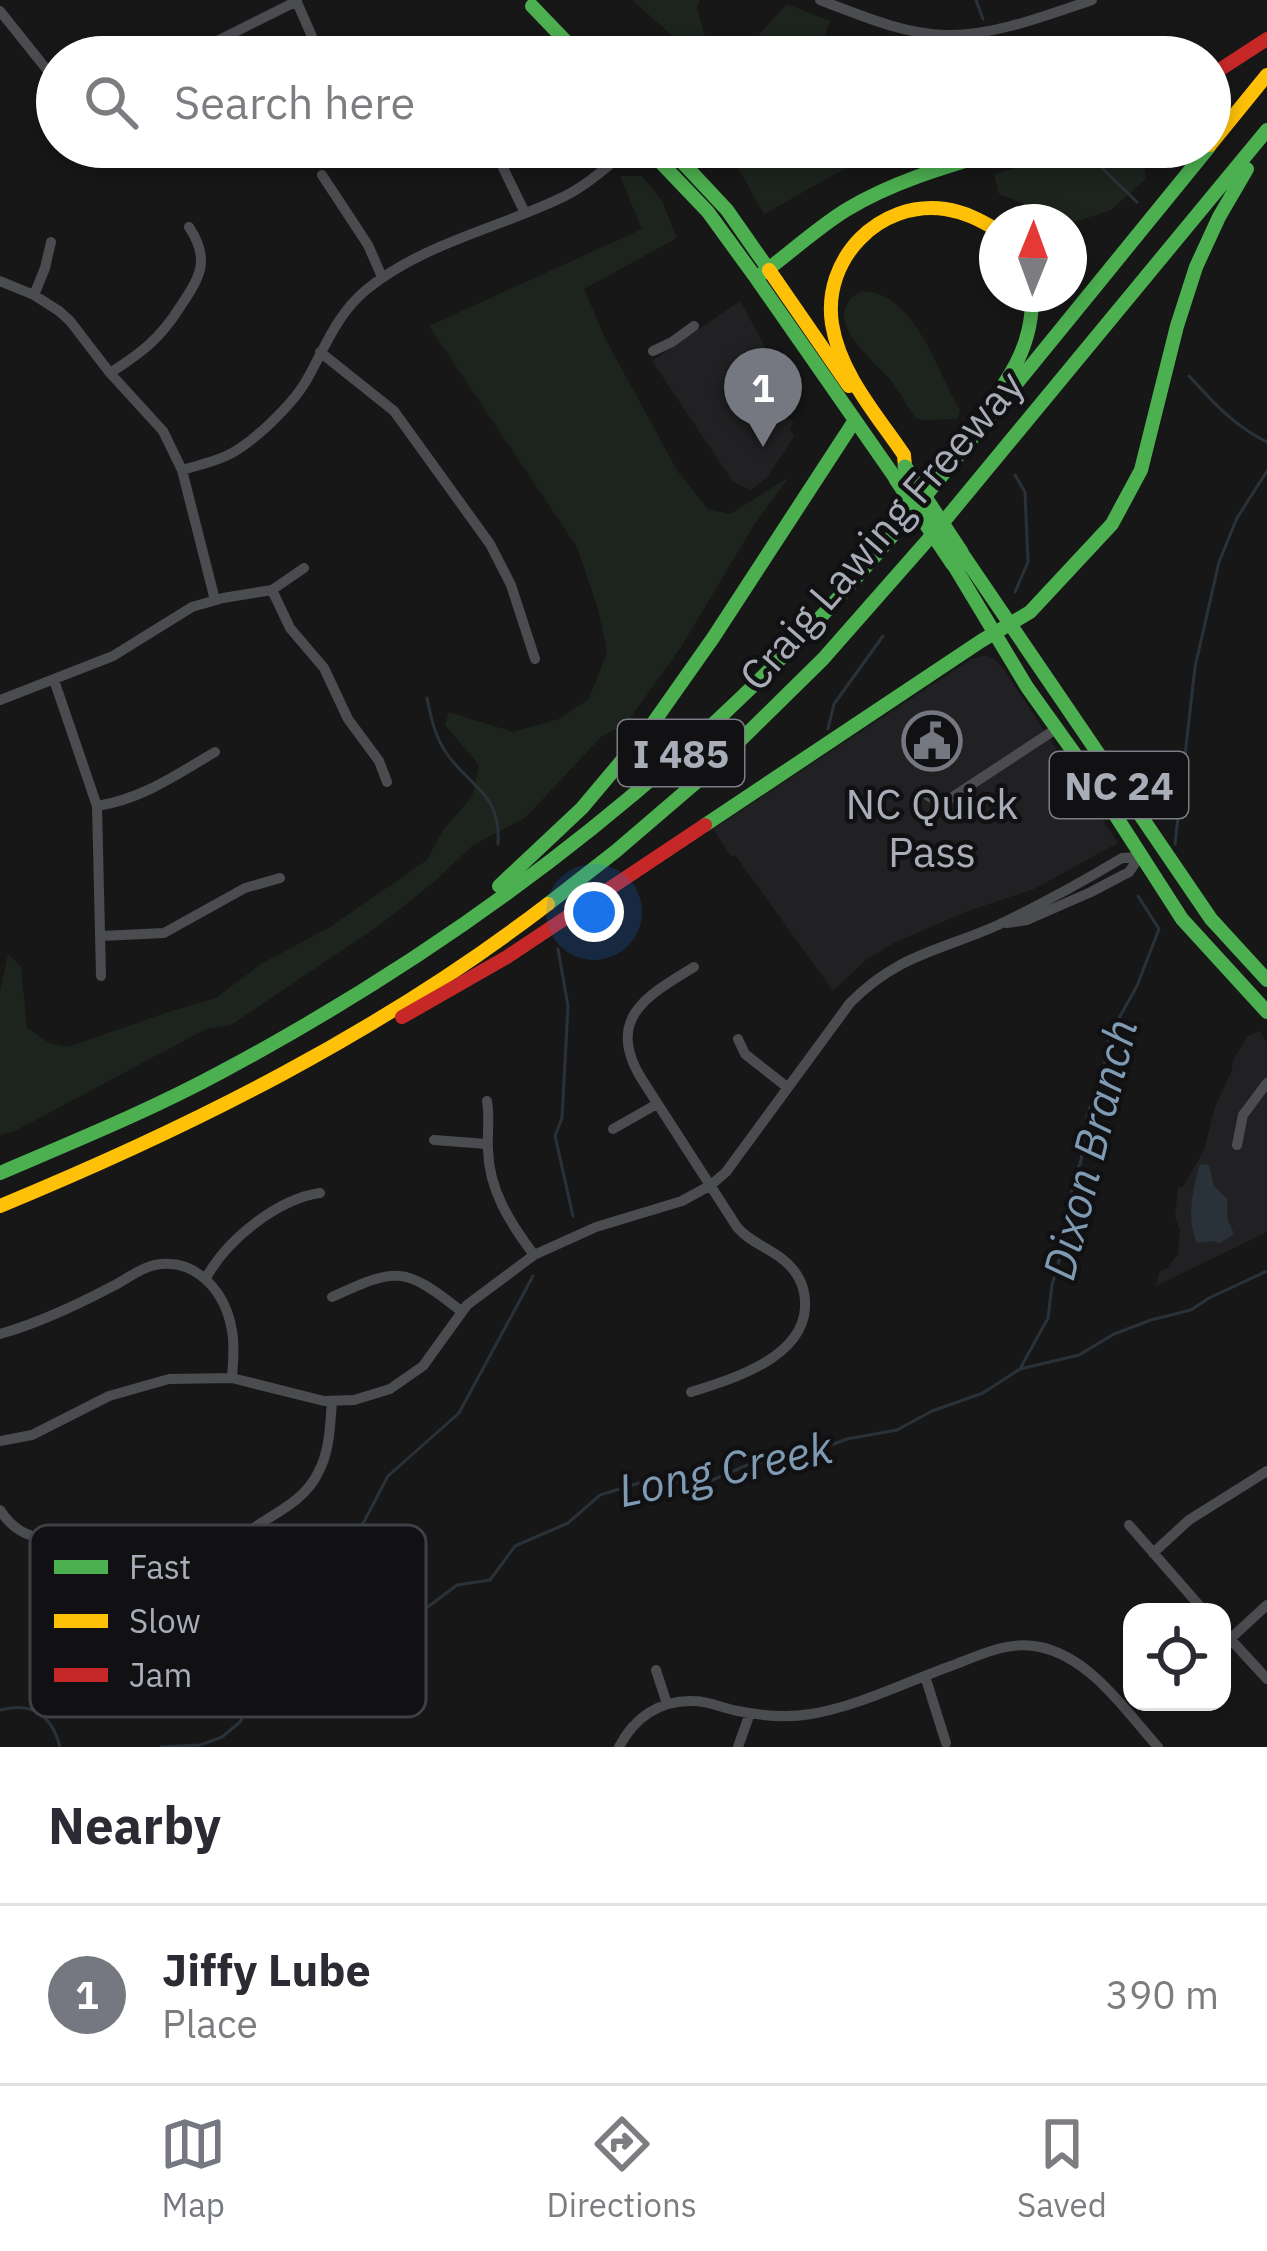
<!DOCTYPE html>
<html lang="en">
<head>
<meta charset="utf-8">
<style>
  body { margin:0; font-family:"IBM Plex Sans",sans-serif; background:#f7f7f7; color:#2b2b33 }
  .controls { position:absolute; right:36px; bottom:36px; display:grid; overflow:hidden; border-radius:24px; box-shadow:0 6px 18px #0003 }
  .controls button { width:108px; height:108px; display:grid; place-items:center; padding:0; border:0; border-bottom:3px solid #e1e1e2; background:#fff; color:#2b2b33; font:60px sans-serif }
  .compass { position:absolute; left:979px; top:204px; width:108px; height:108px; border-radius:50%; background:#fff; box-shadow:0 6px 18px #0003; rotate:1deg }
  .you { position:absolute; left:594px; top:912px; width:42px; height:42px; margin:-30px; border:9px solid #fff; border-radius:50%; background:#1a73e8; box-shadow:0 0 0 18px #1a73e833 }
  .badge { display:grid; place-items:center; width:78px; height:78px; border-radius:50%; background:#757880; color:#fff; font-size:39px; font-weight:700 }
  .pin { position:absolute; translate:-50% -99px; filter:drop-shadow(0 3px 6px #0008) }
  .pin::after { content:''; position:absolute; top:63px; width:42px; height:36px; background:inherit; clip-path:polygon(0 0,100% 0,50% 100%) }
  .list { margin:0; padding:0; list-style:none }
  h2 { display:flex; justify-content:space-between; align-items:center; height:156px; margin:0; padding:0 48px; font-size:51px }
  h2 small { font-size:39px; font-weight:400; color:#7c7c81 }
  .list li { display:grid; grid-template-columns:78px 1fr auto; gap:36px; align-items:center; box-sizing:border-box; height:180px; padding:0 48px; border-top:3px solid #e1e1e2 }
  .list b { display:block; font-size:45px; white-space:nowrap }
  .list p { margin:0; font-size:39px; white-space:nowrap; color:#7c7c81 }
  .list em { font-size:39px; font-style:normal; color:#7c7c81 }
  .icon { flex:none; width:66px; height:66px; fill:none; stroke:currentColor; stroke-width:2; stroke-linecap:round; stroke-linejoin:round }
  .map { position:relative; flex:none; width:1267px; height:1747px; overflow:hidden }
  .search { position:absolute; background:#fff; box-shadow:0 6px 18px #0003; left:36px; right:36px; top:36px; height:132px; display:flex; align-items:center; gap:30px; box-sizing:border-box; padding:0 42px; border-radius:66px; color:#7c7c81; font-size:45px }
  .sheet { height:336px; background:#fff }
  nav { display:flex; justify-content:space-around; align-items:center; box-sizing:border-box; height:168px; border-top:3px solid #e1e1e2; background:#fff; font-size:33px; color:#7c7c81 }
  nav a { display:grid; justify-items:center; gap:6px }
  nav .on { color:#757880 }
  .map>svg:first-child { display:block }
  .built { fill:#212123 }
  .green { fill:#1d241e }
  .water { fill:#2a3239 }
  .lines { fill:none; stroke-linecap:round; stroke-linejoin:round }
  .stream { stroke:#2a3239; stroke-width:3 }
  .street { stroke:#4b4c50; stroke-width:10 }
  .fast { stroke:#4caf50; stroke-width:14 }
  .slow { stroke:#ffc107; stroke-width:14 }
  .jam { stroke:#c62828; stroke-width:14 }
  .fast-bridge { stroke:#4caf50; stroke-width:15 }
  .labels { text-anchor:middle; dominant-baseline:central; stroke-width:9; stroke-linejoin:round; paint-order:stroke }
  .shield { fill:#111113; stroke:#7b7e86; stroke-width:3 }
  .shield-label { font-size:39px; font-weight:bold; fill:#a8adb8 }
  .street-label { font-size:42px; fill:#a8adb8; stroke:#111113 }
  .poi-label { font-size:42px; fill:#a8adb8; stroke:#111113 }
  .water-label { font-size:45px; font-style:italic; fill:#7f9bb3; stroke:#111113 }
  .key { fill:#111113; stroke:#3e4045; stroke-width:3 }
  .key-label { font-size:33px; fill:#a8adb8 }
</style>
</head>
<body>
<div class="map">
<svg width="1267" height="1747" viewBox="0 0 1267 1747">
  <rect width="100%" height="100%" fill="#171717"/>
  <!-- built -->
  <path class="built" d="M740,301l46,84 -23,23 7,6 5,-5 19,13 -4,7 4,8 -27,40 -16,13 -18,-8 -81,-121z
    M985,655l9,4 9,9 115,175 -84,46 -66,22 -76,33 -26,16 -33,31 -98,-136 -4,1 -18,-27 258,-170z
    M1260,1031l7,12v189l-111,54 3,-14 8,-4 11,-14 2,-23 -5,-15 3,-29h5l21,-37 11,-43 17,-37 1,-10 15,-24z"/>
  <!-- green -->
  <path class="green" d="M632,0h68l-3,7 7,27 22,15 26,-7 35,-38 43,17 -10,27 11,9h-158l1,-20z
    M717,147h175l-53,25 -75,42 -27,-48z
    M1089,147h52l5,32 -35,31 -34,11 -8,6v-5h-31l-9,-16 -30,-12 -5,-20z
    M620,176h22l20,25 15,37 -93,51 22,51 72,132 30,37 22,5 59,-37 -35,48 -73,122 -55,77 -25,13 -76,81 -52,27 -39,37 -53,42 -150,101 -25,4 -191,102 -15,4v-143l8,-38 13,13 6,61 22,15 19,4 103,-36 45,-13 45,-34 69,-37 97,-67 16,-30 29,-33 7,-32 -34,-40 4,-13 64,20 46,-13 30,-20 18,-47 -9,-43 -21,-62 -148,-221 213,-97z
    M861,291c54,0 76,81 99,119l-3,9 -36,1 -5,-2c-10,-12 -17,-29 -28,-41 -18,-20 -71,-61 -27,-86z"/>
  <!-- water -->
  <path class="water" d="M1200,1164l9,1 5,21 13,13v18l7,17 -15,10 -4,-3 -18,2c-11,-24 -4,-55 3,-79z"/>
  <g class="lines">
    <!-- stream -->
    <path class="stream" d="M976,0l7,19
      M986,36l1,21
      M1080,147l57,55
      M1189,376c24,26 45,50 78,66
      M1015,475l10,17 3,70 -13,30
      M427,698c4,20 8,39 20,56 24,34 54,39 51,90
      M828,729l6,-25 49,-68
      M1175,844l20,-177 24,-105 18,-44 30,-47
      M558,949l10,57 -6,112 -7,18 18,80
      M1021,1367l27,-49 4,-33 13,-45 4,-39 12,-41 6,-44 17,-48 5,-32 28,-50 22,-57 -21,-33
      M273,1673l1,-12 27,-41 2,-15 10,-25 16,-21 29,-26 30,-57 71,-63 74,-137
      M0,1710c33,-9 52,6 60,37
      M161,1747l39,-2 22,-8 18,-15 20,-36 13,-11 59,-19 64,-36 29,-11 32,-24 33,-5 25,-34 53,-23 32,-28 46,-14 47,2 17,-2 40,-17 49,-7 48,-18 50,-9 35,-19 51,-18 37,-24 59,-14 35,-21 37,-14 40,-10 18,-12 58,-27"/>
    <!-- street -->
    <path class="street" d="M296,0l25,57
      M820,0c40,15 82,34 126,35 48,1 101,-20 146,-35
      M0,11l48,60 9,6
      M185,57l112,-56
      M493,147l32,66
      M322,175l46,70 14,32
      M0,281l34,14 25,16 11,10 40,52 53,58 19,39 33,130
      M34,295l11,-27 6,-26
      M653,351l19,-9 22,-16
      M320,352l74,59 96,133 21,41 24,74
      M110,373c31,-20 50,-34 70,-66 20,-30 31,-47 9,-80
      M182,470c15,-4 30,-8 44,-14 26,-12 66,-51 80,-75 19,-33 30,-66 60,-91 57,-47 134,-62 199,-94 24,-12 45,-32 66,-49
      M272,590l18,38 34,40 24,51 31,42 8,21
      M54,680l43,126 4,170
      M0,700l113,-44 79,-49 31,-9 49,-8 32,-22
      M927,795l11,7 10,-2 108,-71
      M97,806c45,-7 79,-31 118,-54
      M1007,923l20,-3 64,-28 38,-20 12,-17
      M101,936l63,-3 81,-45 35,-10
      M738,1039l7,15 42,33
      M487,1101c3,17 0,32 1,49 1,40 22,73 46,105
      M613,1129l44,-25
      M434,1140l53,4
      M1237,1145l6,-30 24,-32
      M206,1278c21,-38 71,-79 114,-85
      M332,1297c65,-30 72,-31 129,14
      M0,1334c39,-11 77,-29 113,-48 14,-7 27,-18 42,-21 42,-8 71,28 77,66 3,15 1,31 0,47
      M691,1392c42,-13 111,-34 114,-84 1,-16 -4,-31 -16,-43 -15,-16 -38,-21 -52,-38l-96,-149c-36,-60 7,-83 53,-111
      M0,1441l32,-6 77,-39 60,-17 63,-1 92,23 30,-1 36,-11 33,-23 44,-61 67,-50 62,-28 86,-26 29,-16 15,-13 124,-169c48,-49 90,-52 148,-78 42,-20 84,-43 124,-67l16,-1
      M0,1510c22,35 49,24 78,42 27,16 36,52 69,59 15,3 31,0 44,-9 20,-14 28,-40 44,-58 26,-28 65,-35 83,-71 12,-22 12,-48 14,-72
      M1129,1525l76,87
      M1153,1553l36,-33 78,-49
      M1222,1630l45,49
      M1230,1639l37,-34
      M656,1670l11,34
      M925,1676l21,67
      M619,1747c15,-29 40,-47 74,-46 15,0 30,7 45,10 24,5 49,7 73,3 48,-8 95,-32 140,-48 29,-11 58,-26 89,-19 51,11 85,63 118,100
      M738,1747l12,-34"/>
    <!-- fast -->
    <path class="fast" d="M532,6l49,51
      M646,147l62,65 48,66
      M668,147l59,63 42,60
      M756,278l140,201
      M756,278c31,-22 58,-48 90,-68 51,-31 109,-46 166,-63
      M1004,384c19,-28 29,-56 28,-90
      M961,552l250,367 56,61
      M953,564l74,123 60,84 95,148 85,93
      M705,825l276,-184 49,-29 82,-88 29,-54 36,-144 19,-59 23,-50 28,-48
      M499,886l83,-78 69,-82 62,-88 142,-218
      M548,904l68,-53 91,-78 116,-114 117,-133 327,-396
      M0,1173c75,-32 151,-63 223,-102 213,-114 405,-255 573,-428 70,-72 132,-150 195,-228 73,-89 145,-179 218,-268"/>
    <!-- slow -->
    <path class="slow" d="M1210,145l57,-70
      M769,270l80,116
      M905,467l-1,-12c-27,-40 -64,-81 -72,-131 -10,-65 47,-124 113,-115 20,3 35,11 52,21
      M0,1206c194,-80 381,-174 548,-302"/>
    <!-- jam -->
    <path class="jam" d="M1210,76l57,-37
      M402,1017l105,-60 198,-132"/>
    <!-- fast-bridge -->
    <path class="fast-bridge" d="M905,467l56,85
      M896,479l57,85"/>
  </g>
  <!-- icons -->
  <defs>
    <g id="civic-ring" transform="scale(3)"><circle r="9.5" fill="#111113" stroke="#757880" stroke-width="1.5"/><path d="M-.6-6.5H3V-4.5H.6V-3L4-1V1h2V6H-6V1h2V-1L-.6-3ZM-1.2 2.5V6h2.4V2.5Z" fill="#757880"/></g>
  </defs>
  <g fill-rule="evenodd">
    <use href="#civic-ring" x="932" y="741"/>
  </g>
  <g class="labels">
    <!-- shield labels -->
    <g class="shield">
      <rect x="618" y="720" width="126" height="66" rx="9"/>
      <rect x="1050" y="752" width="138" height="66" rx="9"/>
    </g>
    <g class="shield-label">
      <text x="681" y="753">I 485</text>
      <text x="1119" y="785">NC 24</text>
    </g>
    <!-- street labels -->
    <g class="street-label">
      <text transform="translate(881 530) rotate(-49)">Craig Lawing Freeway</text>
    </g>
    <!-- poi labels -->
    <g class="poi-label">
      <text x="932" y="803">NC Quick<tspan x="932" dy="48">Pass</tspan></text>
    </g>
    <!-- water labels -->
    <g class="water-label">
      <text transform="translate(1089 1149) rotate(-76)">Dixon Branch</text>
      <text transform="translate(725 1468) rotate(-12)">Long Creek</text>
    </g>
  </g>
  <!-- legend -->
  <rect x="30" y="1525" width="396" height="192" rx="18" class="key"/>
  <rect x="54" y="1560" width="54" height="14" fill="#4caf50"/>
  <rect x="54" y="1614" width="54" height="14" fill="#ffc107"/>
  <rect x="54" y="1668" width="54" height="14" fill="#c62828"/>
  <g class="key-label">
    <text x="129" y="1579">Fast</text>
    <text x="129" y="1633">Slow</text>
    <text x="129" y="1687">Jam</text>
  </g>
</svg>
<div class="controls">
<button><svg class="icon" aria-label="locate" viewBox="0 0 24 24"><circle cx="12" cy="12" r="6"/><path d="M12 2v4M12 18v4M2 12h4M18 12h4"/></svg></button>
</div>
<svg class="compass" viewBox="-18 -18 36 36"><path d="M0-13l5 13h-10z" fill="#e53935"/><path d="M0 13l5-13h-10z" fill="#7c7c81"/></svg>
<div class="you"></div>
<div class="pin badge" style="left:763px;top:447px">1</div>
<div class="search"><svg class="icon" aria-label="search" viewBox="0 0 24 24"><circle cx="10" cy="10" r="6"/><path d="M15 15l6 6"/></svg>Search here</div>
</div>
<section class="sheet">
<h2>Nearby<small></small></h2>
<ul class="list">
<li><span class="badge">1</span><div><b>Jiffy Lube</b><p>Place</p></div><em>390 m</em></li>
</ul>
</section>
<nav>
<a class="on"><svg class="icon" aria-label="map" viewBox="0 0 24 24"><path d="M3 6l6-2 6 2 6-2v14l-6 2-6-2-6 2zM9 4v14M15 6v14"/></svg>Map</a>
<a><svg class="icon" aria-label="directions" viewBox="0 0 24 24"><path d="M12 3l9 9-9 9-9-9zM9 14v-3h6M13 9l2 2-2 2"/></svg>Directions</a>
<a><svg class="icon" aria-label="saved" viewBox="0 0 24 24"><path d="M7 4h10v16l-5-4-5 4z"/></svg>Saved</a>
</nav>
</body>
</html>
